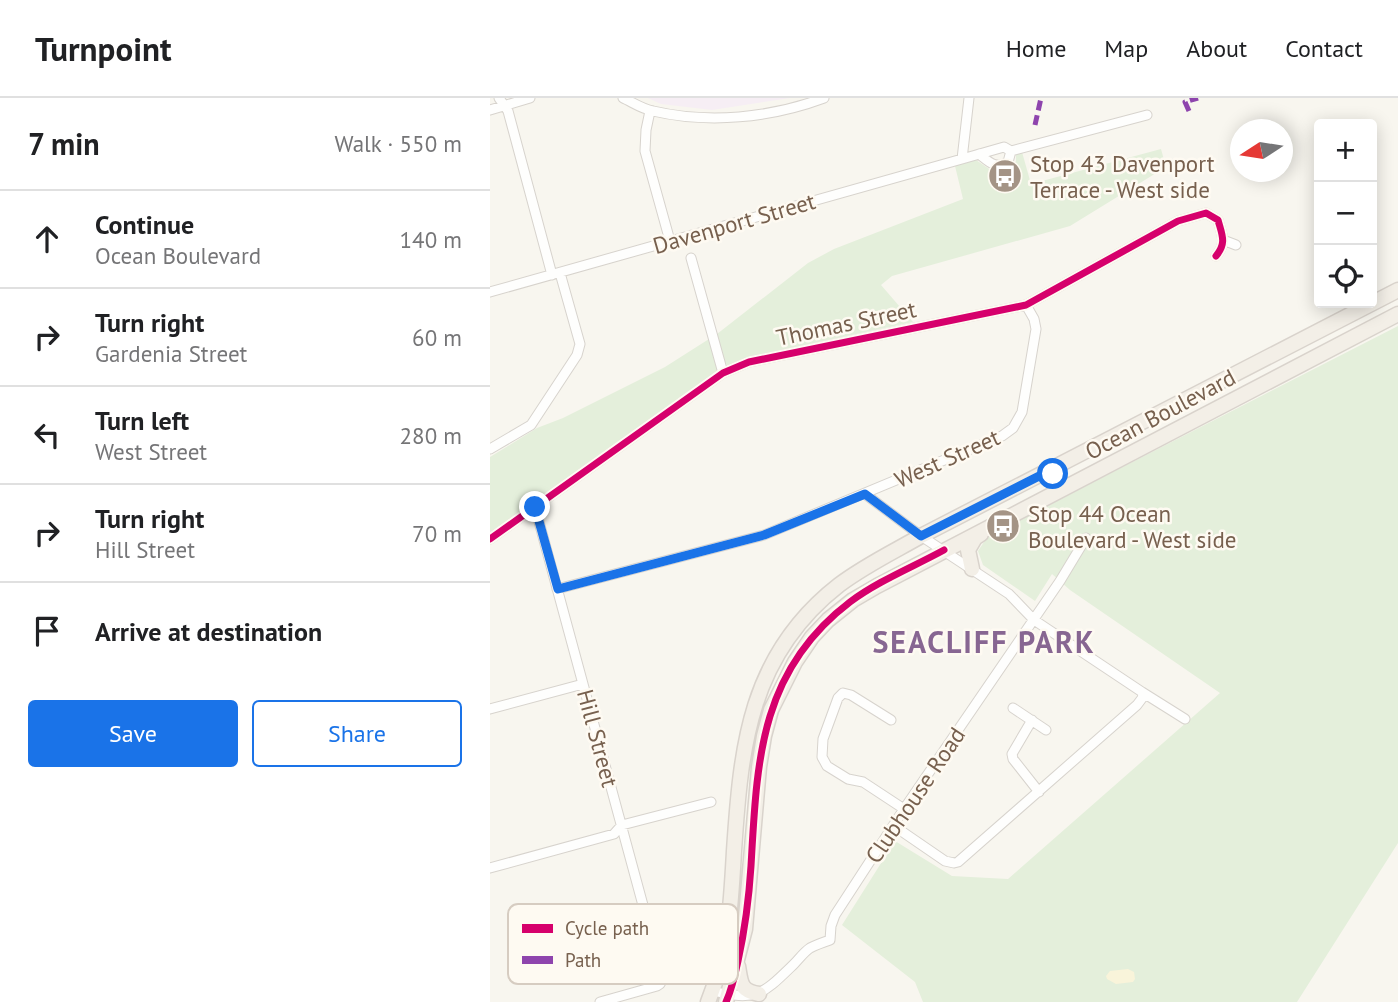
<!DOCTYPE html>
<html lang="en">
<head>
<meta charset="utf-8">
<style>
  body { margin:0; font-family:"PT Sans",sans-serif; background:#f6f6f6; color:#202124 }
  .controls { position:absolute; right:21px; top:21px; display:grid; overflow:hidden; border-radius:7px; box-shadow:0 4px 18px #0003 }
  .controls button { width:63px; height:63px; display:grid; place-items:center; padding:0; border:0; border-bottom:2px solid #e0e0e0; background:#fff; color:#202124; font:35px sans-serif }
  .compass { position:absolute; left:740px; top:21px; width:63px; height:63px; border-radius:50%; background:#fff; box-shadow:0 4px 18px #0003; rotate:258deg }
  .stop { position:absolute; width:21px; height:21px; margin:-16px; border:5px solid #1a73e8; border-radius:50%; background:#fff }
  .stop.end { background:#1a73e8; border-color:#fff; box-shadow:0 2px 7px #0008 }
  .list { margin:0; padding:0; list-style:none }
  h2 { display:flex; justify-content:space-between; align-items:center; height:91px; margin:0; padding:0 28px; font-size:30px }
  h2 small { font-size:23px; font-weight:400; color:#757577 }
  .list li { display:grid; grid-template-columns:46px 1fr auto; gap:21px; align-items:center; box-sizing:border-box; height:98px; padding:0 28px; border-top:2px solid #e0e0e0 }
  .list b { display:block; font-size:26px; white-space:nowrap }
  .list p { margin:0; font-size:23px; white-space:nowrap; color:#757577 }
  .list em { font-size:23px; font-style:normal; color:#757577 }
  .actions { display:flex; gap:14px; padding:21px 28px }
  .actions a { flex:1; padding:16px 0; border:2px solid #1a73e8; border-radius:7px; text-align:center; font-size:24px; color:#1a73e8 }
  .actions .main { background:#1a73e8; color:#fff }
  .icon { flex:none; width:38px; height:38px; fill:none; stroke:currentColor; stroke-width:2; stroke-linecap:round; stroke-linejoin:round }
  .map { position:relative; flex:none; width:908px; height:904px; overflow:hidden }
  header { display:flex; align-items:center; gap:42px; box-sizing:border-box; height:98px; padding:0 35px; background:#fff; border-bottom:2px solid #e0e0e0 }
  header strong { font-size:33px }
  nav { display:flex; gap:38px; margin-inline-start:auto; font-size:24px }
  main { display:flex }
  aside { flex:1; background:#fff }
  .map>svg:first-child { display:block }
  .education { fill:#f6eef4 }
  .green { fill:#e4efdb }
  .sand { fill:#f9f4da }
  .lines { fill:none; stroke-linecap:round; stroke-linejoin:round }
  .street-casing { stroke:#d7d3cd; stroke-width:11 }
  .primary-casing { stroke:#d9d3cc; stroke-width:17 }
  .street { stroke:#fefefd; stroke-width:9 }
  .primary { stroke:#f3efe7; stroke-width:14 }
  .quiet { stroke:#8e44ad; stroke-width:5; stroke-dasharray:10 5; stroke-linecap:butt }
  .cycleway-casing { stroke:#fefaf2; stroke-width:11 }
  .cycleway { stroke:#d6006c; stroke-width:7 }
  .route { stroke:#1a73e8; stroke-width:9 }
  .labels { text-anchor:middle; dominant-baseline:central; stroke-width:5; stroke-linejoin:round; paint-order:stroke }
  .poi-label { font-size:23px; fill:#77604e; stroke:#fefaf2; text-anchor:start }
  .street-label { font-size:23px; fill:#77604e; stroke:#fefaf2 }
  .district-label { font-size:30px; font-weight:bold; letter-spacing:2px; fill:#876692; stroke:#fefaf2 }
  .key { fill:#fefaf2; stroke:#d6ccc1; stroke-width:2 }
  .key-label { font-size:19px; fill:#77604e }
</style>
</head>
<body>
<header>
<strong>Turnpoint</strong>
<nav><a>Home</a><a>Map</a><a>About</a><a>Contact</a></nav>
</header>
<main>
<aside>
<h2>7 min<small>Walk · 550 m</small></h2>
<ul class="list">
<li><svg class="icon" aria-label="ahead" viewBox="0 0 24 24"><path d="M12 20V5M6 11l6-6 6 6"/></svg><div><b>Continue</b><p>Ocean Boulevard</p></div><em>140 m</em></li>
<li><svg class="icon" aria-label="right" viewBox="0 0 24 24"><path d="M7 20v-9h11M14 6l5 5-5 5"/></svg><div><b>Turn right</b><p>Gardenia Street</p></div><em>60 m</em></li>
<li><svg class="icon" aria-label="left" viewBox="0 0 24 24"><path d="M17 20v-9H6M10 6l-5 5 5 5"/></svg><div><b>Turn left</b><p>West Street</p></div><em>280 m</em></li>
<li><svg class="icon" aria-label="right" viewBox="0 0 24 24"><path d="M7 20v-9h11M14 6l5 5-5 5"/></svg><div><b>Turn right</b><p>Hill Street</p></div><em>70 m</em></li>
<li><svg class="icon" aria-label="arrive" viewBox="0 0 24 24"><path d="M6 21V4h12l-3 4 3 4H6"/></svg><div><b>Arrive at destination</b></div></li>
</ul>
<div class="actions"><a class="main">Save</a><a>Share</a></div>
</aside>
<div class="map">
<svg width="908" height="904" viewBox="0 0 908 904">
  <rect width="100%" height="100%" fill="#f8f6ef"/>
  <!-- education -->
  <path class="education" d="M158,0h142l-78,12 -51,-6z"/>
  <!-- green -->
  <path class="green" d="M671,51l5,18 -96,59 -178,50 -11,9 32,37 -161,34 -22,9h-3l-2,-3 -8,-28 91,-71 26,-14 129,-50 -8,-33 21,-6 22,15 11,-3 7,-11v-7l6,-2 9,32z
    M908,228v517l-101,159h-374l-8,-20 -73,-57 53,-84 57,35 56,3 212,-186 -150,-103 -18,-16 -17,27 -52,-36 -5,-14 10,-15z
    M219,241l9,33 -166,119 -62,42v-76l47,-29 26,-10 102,-51z"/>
  <!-- sand -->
  <path class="sand" d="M638,871l6,3 1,7 -2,3 -17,2 -9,-5 -1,-3 4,-5z"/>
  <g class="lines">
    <!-- street casing -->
    <g class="street-casing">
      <path id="street" d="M9,0l9,13 44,164
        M133,0c9,4 19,11 30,13 56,13 117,7 171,-13
        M0,12l40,-12
        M160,13l-4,19 -1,21 25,90
        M489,56c10,8 17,16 29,8l3,-11 136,-36
        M472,61l7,-61
        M733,142l13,5
        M201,160l32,115
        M0,194l472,-133 42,-12 7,4
        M0,351l41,-24 46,-70 3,-11 -20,-71
        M375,396l56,42 88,58 25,26 108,72 1,5 -6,8 -179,157 -4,1 -9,-2 -51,-35
        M45,409l128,472 -3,5 -3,2 -57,16
        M0,441l233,-166 26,-11 277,-57 152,-84 28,-8 12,7c4,15 9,23 -2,36
        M67,491l207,-54 238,-99 11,-8 9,-16 14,-83 -2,-10 -8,-14
        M652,594l43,27
        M523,610l33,22
        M0,611l93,-25
        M401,622l-40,-25 -8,-2 -5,5 -15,41 -1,18 5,9 21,13 15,3 41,27
        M542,622l-20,34 1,5 26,33
        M0,770l124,-34 8,-9 89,-23
        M223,893c44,11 50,3 81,-27 5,-5 10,-12 16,-16 6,-3 14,-6 20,-8l1,-14 4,-11 69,-106 156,-228 26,-43"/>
    </g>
    <!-- primary casing -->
    <g class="primary-casing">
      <path id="primary" d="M482,471l-4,-19 7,-12 6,-4
        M248,868c3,17 2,25 21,28
        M218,904c21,-52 23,-96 26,-151 7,-105 15,-196 105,-266 25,-19 54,-33 82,-49l477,-246
        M236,904l19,-73 14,-162 5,-31 7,-26 24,-48 17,-25 16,-17 25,-20 24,-14 521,-272"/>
    </g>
    <!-- street -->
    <use href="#street" class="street"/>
    <!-- primary -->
    <use href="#primary" class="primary"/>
    <!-- quiet -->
    <path class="quiet" d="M699,13l-4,-9 13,-4
      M545,27l6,-27"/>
    <!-- cycleway casing -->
    <g class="cycleway-casing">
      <path id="cycleway" d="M0,441l233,-166 26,-11 277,-57 152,-84 28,-8 12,7c4,15 9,23 -2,36
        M236,904c6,-13 9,-27 12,-41 7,-32 11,-63 13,-95 6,-104 8,-195 99,-264 28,-21 63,-35 94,-52"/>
    </g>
    <!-- cycleway -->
    <use href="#cycleway" class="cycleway"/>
  </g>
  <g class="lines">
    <!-- route -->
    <path class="route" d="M45,409l23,82 206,-54 101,-41 56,42 136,-69 -4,7"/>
  </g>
  <!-- icons -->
  <defs>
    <g id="bus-disc" transform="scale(1.75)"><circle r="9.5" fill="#a49486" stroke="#fefaf2"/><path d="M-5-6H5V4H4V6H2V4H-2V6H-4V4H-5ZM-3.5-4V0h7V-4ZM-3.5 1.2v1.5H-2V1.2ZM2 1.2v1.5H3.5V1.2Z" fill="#fff"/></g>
  </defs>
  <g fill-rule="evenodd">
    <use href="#bus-disc" x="515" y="78"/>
    <use href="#bus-disc" x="513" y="428"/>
  </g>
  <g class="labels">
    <!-- poi labels -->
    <g class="poi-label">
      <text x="540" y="65">Stop 43 Davenport<tspan x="540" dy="26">Terrace - West side</tspan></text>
      <text x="538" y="415">Stop 44 Ocean<tspan x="538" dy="26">Boulevard - West side</tspan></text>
    </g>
    <!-- street labels -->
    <g class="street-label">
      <text transform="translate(244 125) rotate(-16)">Davenport Street</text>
      <text transform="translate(356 225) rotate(-12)">Thomas Street</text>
      <text transform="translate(670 316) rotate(-28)">Ocean Boulevard</text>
      <text transform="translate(457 360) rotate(-24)">West Street</text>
      <text transform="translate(108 640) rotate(75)">Hill Street</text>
      <text transform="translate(425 697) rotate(-56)">Clubhouse Road</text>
    </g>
    <!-- district labels -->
    <g class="district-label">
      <text x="494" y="543">SEACLIFF PARK</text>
    </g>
  </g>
  <!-- legend -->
  <rect x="18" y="806" width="230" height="80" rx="10" class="key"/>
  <rect x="32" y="826" width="31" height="9" fill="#d6006c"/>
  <rect x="32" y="858" width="31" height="8" fill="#8e44ad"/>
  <g class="key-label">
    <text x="75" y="837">Cycle path</text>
    <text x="75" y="869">Path</text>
  </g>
</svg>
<div class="controls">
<button>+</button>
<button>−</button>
<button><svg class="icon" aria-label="locate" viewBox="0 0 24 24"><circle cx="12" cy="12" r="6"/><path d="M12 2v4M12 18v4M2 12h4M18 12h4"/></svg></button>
</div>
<svg class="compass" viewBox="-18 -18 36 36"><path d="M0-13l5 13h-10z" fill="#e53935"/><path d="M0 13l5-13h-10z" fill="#757577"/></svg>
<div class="stop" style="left:563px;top:376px"></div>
<div class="stop end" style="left:45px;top:409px"></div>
</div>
</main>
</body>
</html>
